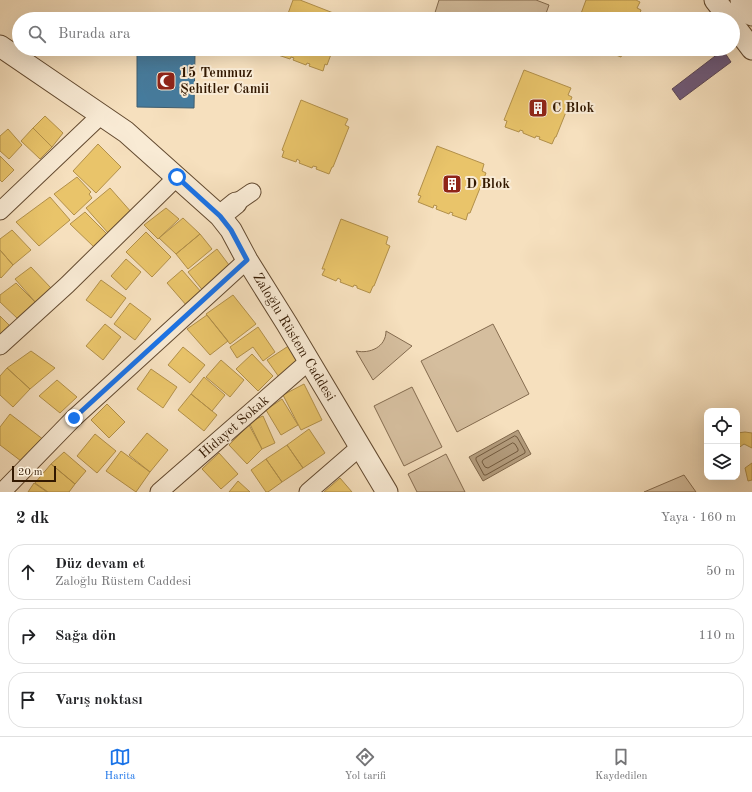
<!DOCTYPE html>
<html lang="tr">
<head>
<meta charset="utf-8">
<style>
  body { margin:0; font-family:"Old Standard TT",serif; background:#f2f2f2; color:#202124 }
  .controls { position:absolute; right:12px; bottom:12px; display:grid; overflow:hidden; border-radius:8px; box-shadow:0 4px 16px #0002 }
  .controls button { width:36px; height:36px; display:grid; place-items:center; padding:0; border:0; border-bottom:1px solid #e0e0e0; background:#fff; color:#202124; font:20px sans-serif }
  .scale { position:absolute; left:12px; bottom:10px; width:44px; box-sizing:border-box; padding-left:4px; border:2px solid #321800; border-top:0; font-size:11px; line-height:14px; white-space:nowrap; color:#321800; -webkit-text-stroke:3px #f9ebd5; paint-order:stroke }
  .stop { position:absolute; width:12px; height:12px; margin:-9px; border:3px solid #1a73e8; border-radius:50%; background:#fff }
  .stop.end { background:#1a73e8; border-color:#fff; box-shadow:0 1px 4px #0008 }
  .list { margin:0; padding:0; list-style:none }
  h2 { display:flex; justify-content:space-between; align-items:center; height:52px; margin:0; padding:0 16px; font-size:17px }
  h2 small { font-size:13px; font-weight:400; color:#757577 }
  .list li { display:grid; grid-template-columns:26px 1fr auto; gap:12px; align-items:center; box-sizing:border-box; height:56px; margin:0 8px 8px; padding:0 8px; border:1px solid #e0e0e0; border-radius:16px }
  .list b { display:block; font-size:15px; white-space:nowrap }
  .list p { margin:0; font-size:13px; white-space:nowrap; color:#757577 }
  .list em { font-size:13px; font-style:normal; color:#757577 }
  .icon { flex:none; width:22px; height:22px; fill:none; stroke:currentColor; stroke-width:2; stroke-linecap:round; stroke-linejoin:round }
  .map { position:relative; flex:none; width:752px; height:492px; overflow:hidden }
  .search { position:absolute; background:#fff; box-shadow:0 4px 16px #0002; left:12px; right:12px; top:12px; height:44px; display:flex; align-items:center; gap:10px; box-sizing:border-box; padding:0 14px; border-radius:22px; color:#757577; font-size:15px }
  .sheet { height:244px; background:#fff }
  nav { display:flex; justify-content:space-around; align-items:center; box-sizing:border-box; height:56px; border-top:1px solid #e0e0e0; background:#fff; font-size:11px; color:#757577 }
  nav a { display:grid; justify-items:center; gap:2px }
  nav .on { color:#1a73e8 }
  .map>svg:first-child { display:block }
  .green { fill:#d5be9e; stroke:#846b4f }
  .water { fill:#b39c7d; stroke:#7f674b }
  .homes { fill:#e9c46a; stroke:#b2904a }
  .offices { fill:#6d597a; stroke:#5b4655 }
  .public { fill:#457b9d; stroke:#3f5d6e }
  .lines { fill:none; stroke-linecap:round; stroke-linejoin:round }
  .shore { stroke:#725a3e; stroke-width:1 }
  .minor-casing { stroke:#634a30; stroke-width:19 }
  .tertiary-casing { stroke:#634a30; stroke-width:23 }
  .minor { stroke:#f9ebd5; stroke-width:17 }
  .tertiary { stroke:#f9ebd5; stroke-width:21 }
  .route { stroke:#1a73e8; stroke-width:5 }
  .labels { text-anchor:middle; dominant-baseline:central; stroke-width:4; stroke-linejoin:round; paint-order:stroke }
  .poi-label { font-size:14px; font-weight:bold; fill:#321800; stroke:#f9ebd5; text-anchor:start }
  .street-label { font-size:14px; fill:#321800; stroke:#f9ebd5 }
</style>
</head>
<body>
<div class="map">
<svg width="752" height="492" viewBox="0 0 752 492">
  <rect width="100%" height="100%" fill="#f6e0be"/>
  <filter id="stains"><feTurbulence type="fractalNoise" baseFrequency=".005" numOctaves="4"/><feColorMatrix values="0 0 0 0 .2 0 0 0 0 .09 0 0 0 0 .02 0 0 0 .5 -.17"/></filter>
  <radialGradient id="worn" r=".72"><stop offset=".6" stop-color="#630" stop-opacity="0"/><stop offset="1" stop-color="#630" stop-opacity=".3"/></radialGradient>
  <!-- green -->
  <path class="green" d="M439,0h97l13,5 -5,14h-111z
    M493,324l36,70 -72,38 -36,-71z
    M386,331l26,15 -39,34 -17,-29c14,3 30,-4 30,-20z
    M412,387l30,60 -38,19 -30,-60z
    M446,454l19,38h-48l-9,-18z
    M684,475l12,17h-52z"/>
  <!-- water -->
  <path class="water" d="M518,430l13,24 -48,27 -14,-24z"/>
  <!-- homes -->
  <path class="homes" d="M293,0h7l41,16 -1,3h-54z
    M586,0h50l4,2 -3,6 4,2 -3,9h-59z
    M277,49h56l-6,16 -2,-1 -2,7 -14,-5 1,-2 -3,-1 -1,2 -13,-5 1,-2 -3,-1 -1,2 -15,-5z
    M606,49h20l-2,1 -3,7 -13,-5 1,-2z
    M524,70l47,18 -3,7 4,2 -16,40h-1l-3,7 -13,-5 1,-2 -4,-1 -1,2 -12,-5v-2l-3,-1 -1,2 -14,-5 2,-6 -3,-1z
    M301,100l47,19 -3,6 4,2 -16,40h-1l-3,7 -13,-5 1,-2 -4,-1 -1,2 -13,-5 1,-2 -3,-2 -1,3 -14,-5 2,-6 -2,-1z
    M45,116l18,17 -11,14 -19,-19z
    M33,128l19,19 -12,12 -19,-18z
    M8,129l14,16 -13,14 -9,-8v-15z
    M98,144l23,23 -25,26 -23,-22z
    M437,146l47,18 -2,7 4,2 -16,40h-2l-2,7 -14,-5 1,-2 -3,-1 -1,2 -13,-5 1,-3 -3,-1 -1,3 -15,-6 3,-6 -3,-1z
    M0,156l14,14 -12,12 -2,-2z
    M77,177l14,15 -2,2 3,4 -18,17 -20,-21z
    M110,188l22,25 -23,21 -23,-26z
    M50,197l20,23 -31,26 -23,-24z
    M166,208l13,11 -21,20 -14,-14z
    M85,212l22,22 -13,13 -24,-23z
    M183,218l17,16 -24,20 -17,-16z
    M341,219l47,18 -2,7 4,2 -16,40h-1l-3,7 -13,-5v-2l-3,-1 -1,2 -13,-5 1,-2 -3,-2 -2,3 -14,-6 3,-6h-3z
    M12,230l19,20 -18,15 -13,-15v-11z
    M146,232l25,25 -19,20 -26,-25z
    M200,234l12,15 -24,20 -12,-15z
    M217,249l15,20 -28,23 -16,-20z
    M0,250l13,15 -12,13 -1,-1z
    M126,259l15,13 -15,18 -15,-14z
    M31,267l20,21 -14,16 -22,-25z
    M182,270l20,23 -15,13 -20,-23z
    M101,280l25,18 -15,20 -25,-18z
    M16,283l19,19 -18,16 -17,-16v-7z
    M233,295l23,29 -26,20 -24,-30z
    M130,303l21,16 -16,21 -21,-16z
    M207,315l21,26 -18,14 -23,-26z
    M0,316l13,13 -13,11z
    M105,324l16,13 -18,23 -17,-14z
    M258,327l17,25 -12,9 -10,-14 -16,11 -7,-11z
    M290,345l11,17 -22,15 -12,-17z
    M183,347l22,18 -15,18 -22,-18z
    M31,351l24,17 -25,21 -23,-21z
    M252,354l21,22 -15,15 -22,-22z
    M221,360l23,20 -14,17 -24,-20z
    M7,368l23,21 -17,18 -13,-12v-19z
    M151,369l26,18 -14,21 -26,-19z
    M204,377l21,18 -13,16 -21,-17z
    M57,380l20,17 -17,16 -21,-17z
    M304,384l18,36 -21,10 -18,-35z
    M191,394l26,21 -13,16 -26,-21z
    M282,399l16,26 -17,10 -15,-25z
    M107,404l18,18 -16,16 -18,-18z
    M10,414l34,26 -19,24 -25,-19v-18z
    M263,416l12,27 -13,6 -13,-27z
    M249,425l13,24 -15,15 -18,-19z
    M309,429l16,24 -22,15 -16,-23z
    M745,432l7,1v15l-8,-4 -7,5v-16z
    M147,433l21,17 -18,22 -21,-17z
    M95,434l21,17 -19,22 -20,-17z
    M287,445l16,23 -21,14 -16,-23z
    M121,451l29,21 -14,20 -30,-21z
    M64,452l22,19 -11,13 -24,-20z
    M219,453l19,21 -17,15 -19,-20z
    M266,459l16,23 -14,10h-2l-15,-22z
    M752,463v17l-4,1 -3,-13z
    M51,464l24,20 -6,8h-21l-13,-9z
    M340,478l12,14h-28z
    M238,481l12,11h-21z
    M34,483l13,9h-19z"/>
  <!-- offices -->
  <path class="offices" d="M723,50l8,12 -51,38 -8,-11z"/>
  <!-- public -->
  <path class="public" d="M137,54h58l-1,54 -57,-1z"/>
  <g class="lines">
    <!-- shore -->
    <path class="shore" d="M515,436l2,1 8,14v2l-39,22h-2l-8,-15v-2z
      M513,443l2,1 3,5v2l-30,17 -3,-1 -3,-5 1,-2z"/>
    <!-- minor casing -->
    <g class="minor-casing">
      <path id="minor" d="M236,203l16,-11
        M0,211l101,-96
        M0,346l67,-61 110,-108
        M2,492l72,-74 173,-158
        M159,492l150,-131
        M308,492l52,-45"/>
    </g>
    <!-- tertiary casing -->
    <g class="tertiary-casing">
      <path id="tertiary" d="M715,0l15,19
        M741,0l11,15
        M733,24l19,25
        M0,46l126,86 94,84 11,14 16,30 40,64 100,168
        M220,216l16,-13"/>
    </g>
    <!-- minor -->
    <use href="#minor" class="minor"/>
    <!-- tertiary -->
    <use href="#tertiary" class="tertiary"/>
  </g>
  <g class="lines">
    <!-- route -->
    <path class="route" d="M74,418l173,-158 -16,-30 -11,-14 -43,-39"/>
  </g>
  <!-- icons -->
  <defs>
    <g id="mosque-square" transform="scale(1)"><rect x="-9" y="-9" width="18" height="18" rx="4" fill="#8f2418" stroke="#f9ebd5"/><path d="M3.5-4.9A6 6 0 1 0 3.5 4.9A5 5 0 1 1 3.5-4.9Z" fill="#fff"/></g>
    <g id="building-square" transform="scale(1)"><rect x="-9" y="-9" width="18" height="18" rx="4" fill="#8f2418" stroke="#f9ebd5"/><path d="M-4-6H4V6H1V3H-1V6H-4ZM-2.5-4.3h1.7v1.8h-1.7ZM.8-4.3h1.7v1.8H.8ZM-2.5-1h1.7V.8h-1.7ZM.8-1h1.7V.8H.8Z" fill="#fff"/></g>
  </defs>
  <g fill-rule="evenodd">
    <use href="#mosque-square" x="166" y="81"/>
    <use href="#building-square" x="538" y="108"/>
    <use href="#building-square" x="452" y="184"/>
  </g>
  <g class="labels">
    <!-- poi labels -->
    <g class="poi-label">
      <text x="180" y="73">15 Temmuz<tspan x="180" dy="16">Şehitler Camii</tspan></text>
      <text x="552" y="108">C Blok</text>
      <text x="466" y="184">D Blok</text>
    </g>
    <!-- street labels -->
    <g class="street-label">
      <text transform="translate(294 337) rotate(59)">Zaloğlu Rüstem Caddesi</text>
      <text transform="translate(234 427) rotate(-41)">Hidayet Sokak</text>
    </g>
  </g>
  <rect width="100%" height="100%" filter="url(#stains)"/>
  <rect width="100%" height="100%" fill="url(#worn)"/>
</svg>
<div class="controls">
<button><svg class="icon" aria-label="locate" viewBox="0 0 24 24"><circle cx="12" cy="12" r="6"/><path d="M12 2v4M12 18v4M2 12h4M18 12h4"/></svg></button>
<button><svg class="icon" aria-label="layers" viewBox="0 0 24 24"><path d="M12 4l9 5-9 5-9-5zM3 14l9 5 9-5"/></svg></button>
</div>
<div class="scale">20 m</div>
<div class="stop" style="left:177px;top:177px"></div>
<div class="stop end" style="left:74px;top:418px"></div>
<div class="search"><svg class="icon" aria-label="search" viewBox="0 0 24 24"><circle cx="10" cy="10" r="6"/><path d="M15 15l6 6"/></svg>Burada ara</div>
</div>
<section class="sheet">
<h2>2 dk<small>Yaya · 160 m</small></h2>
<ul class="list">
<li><svg class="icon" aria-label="ahead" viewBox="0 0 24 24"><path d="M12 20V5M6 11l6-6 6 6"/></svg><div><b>Düz devam et</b><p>Zaloğlu Rüstem Caddesi</p></div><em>50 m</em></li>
<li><svg class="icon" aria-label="right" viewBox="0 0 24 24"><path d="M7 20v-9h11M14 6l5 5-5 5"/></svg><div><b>Sağa dön</b></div><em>110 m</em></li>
<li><svg class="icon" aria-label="arrive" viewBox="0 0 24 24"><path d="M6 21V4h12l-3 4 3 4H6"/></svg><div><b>Varış noktası</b></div></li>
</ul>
</section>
<nav>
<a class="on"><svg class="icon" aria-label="map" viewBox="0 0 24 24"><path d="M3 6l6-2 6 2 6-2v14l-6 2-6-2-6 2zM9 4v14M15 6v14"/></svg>Harita</a>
<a><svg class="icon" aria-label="directions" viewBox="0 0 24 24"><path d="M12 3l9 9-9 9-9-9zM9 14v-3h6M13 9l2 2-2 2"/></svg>Yol tarifi</a>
<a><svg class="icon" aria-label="saved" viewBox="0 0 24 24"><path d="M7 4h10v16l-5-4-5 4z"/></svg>Kaydedilen</a>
</nav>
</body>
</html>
